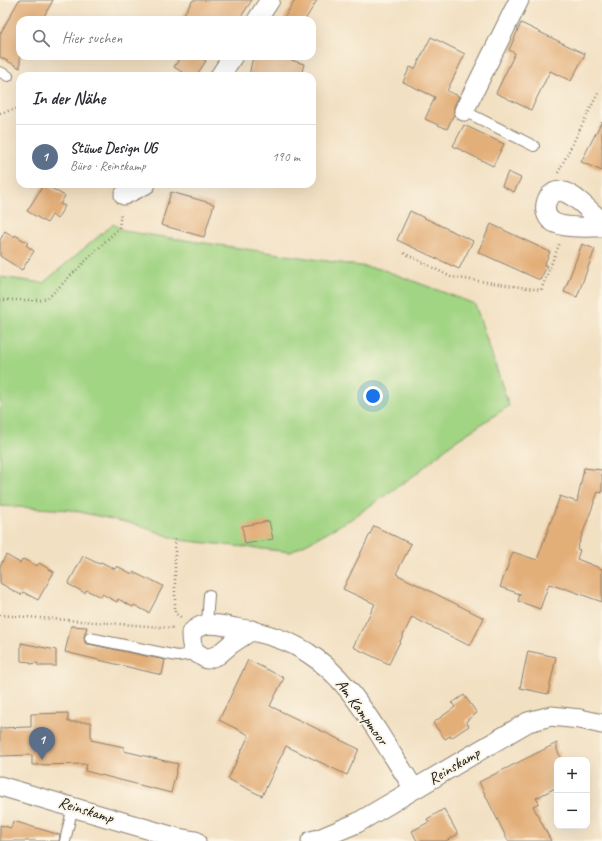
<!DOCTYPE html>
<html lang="de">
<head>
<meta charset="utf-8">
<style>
  body { margin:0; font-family:Caveat,sans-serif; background:#f7f7f7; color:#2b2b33 }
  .controls { position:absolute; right:12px; bottom:12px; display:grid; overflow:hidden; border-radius:8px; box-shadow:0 4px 16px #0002 }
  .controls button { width:36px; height:36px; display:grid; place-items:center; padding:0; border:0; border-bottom:1px solid #e1e1e2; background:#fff; color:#2b2b33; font:20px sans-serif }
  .you { position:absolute; left:373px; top:396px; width:14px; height:14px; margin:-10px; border:3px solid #fff; border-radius:50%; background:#1a73e8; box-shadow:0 0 0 6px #1a73e833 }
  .badge { display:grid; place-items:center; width:26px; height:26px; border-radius:50%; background:#1f6fb2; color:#fff; font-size:13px; font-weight:700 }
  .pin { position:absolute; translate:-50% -33px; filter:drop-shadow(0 1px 2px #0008) }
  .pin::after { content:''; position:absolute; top:21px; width:14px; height:12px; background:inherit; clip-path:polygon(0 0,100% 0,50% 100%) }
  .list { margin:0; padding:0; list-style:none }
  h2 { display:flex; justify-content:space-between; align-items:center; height:52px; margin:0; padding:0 16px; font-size:17px }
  h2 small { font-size:13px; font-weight:400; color:#7c7c81 }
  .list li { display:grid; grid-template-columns:26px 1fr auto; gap:12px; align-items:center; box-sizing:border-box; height:64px; padding:0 16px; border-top:1px solid #e1e1e2 }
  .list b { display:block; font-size:15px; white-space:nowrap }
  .list p { margin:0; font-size:13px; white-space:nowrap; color:#7c7c81 }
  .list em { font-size:13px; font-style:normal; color:#7c7c81 }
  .icon { flex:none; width:22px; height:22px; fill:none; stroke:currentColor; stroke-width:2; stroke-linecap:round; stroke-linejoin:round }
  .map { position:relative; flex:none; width:602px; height:841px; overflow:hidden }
  .search { position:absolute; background:#fff; box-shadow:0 4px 16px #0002; left:16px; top:16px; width:300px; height:44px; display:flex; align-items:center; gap:10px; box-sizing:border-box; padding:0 14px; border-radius:12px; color:#7c7c81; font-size:15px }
  .panel { position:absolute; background:#fff; box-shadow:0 4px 16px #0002; left:16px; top:72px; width:300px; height:116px; border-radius:12px }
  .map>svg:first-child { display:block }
  .green { fill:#a1d483; stroke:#5e7850 }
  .building { fill:#e3af79 }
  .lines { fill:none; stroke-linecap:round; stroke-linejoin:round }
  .lane-casing { stroke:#877e6f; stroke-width:12 }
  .street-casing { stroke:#877e6f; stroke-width:21 }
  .path { stroke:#877e6f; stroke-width:2.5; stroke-dasharray:1 3; stroke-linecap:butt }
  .lane { stroke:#fff; stroke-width:10 }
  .street { stroke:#fff; stroke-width:19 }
  .labels { text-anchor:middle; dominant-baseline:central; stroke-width:4; stroke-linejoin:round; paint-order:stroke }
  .street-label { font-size:16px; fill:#1c1c1c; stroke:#fcf5e5 }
</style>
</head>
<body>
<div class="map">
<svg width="602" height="841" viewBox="0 0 602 841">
  <rect width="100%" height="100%" fill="#fcf5e5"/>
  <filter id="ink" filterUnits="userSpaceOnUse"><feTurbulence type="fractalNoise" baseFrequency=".025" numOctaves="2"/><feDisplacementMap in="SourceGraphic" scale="8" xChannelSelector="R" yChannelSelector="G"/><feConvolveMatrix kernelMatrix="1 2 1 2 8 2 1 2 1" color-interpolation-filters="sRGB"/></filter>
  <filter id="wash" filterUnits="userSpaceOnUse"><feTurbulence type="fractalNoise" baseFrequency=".012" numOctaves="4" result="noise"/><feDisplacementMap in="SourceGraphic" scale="16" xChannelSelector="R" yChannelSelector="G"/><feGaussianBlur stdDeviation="0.9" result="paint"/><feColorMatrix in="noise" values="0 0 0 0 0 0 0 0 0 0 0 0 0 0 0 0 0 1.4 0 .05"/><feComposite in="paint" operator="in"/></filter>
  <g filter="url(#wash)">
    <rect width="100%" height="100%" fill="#f2e0c2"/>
    <!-- green -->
    <path class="green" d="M113,224l11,7 257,38 94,35 34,102 -58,38 -35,30 -65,45 -60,33 -112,-12 -41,-15 -67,-15 -71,-4v-229l43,6z"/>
    <g id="blocks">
      <!-- building -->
      <path class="building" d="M19,0h34l-11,20h-22v48l-20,-11v-23z
        M193,0h59l-13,20h-59z
        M295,0h22l-12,20h-22z
        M521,23l64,31 -14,27 -21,-10 -19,39 -35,-17 19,-40 -6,-3z
        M431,37l34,17 -18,37 12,5 -5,10v8l-7,15 -22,-10 10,-22 -32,-15 7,-15 5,2z
        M181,56h17l8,5 -10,15h-8l-14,-9z
        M253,56h25l26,8 -3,12h-52z
        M602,121v50l-21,-9z
        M464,125l40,19 -11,22 -40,-20z
        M508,172l13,6 -7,14 -12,-6z
        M44,184l21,12 -5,8 5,2 -8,13 -5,-4 -5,8 -20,-12z
        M171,192l43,12 -10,33 -43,-12z
        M410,211l63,30 -14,28 -62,-29z
        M491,224l59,28 -6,13 3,1 -7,14 -62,-28z
        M5,231l9,6 1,-2 13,8 -2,2 8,6 -12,19 -22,-14v-16z
        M582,244l13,5 -18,48 -13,-5z
        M584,468l18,2v23l-4,-1 -21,57 3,1 -3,9 25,10v33l-38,-14v1l-15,-5 -9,25 -22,-8 2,-7 -20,-7 13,-35 24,8 23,-64 17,6z
        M269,521l4,18 -28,5 -3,-18z
        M374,526l37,18 -15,30 88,44 -14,28 -58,-29 -23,47 -36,-17 22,-43 -32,-15z
        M6,555l14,8 3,-4 14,7 2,-3 15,9 -16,28 -15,-8 -2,3 -21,-12v-17z
        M83,556l16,8 2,-2 14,7 2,-3 15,8 1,-2 14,7 1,-1 15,8 -14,27 -15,-8 -1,2 -15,-8 -1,3 -15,-8 -1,3 -15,-7 -1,3 -17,-9z
        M71,626l16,1 -3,10 1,6 3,1 77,16 -3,15 -97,-23z
        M21,643l35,7v16h-18v-3l-8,1v-2l-9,-1z
        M528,651l28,6 -8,37 -28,-6z
        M248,660l36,18 -14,28 89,43 -12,26 -61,-29 -24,50 -34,-17 21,-44 -30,-15z
        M464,695l13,18 -11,8 3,5 -18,12 -1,-2 -5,3 -12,-16 22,-16 -3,-4z
        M68,713v9h23v18l33,7v4l54,13 -7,29 -86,-22 2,-7 -55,1v-10l-32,1v-28l31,-1v-13z
        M557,743v7l5,10h-5v27l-21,11 3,5 -6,3 18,35h-43l-29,-59z
        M444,809l14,25 -12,7h-29l-5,-10 17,-9 -2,-3z
        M13,821l47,14 -1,6h-59v-16l11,3z"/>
    </g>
  </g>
  <g filter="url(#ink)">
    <use href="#blocks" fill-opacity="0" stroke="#877e6f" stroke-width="1"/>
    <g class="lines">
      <!-- lane casing -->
      <g class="lane-casing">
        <path id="lane" d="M0,72l8,4
          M464,111l70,35
          M207,623l2,-28
          M90,638l87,18 19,-2
          M65,841l8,-35"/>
      </g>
      <!-- street casing -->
      <g class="street-casing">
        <path id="street" d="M257,20l13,-20
          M220,76l13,-20
          M464,111l55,-111
          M124,195l22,-11
          M602,222c-11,-10 -24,-25 -38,-30 -18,-5 -25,21 -11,30 12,7 36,5 49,5
          M252,630l-21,14 -13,11 -11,4c-14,-7 -16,-10 -16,-26 12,-14 29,-8 45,-5 25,4 51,11 72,25 32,20 52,51 72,82 11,18 23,36 34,54
          M0,786l178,52 18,3
          M311,841l8,-2 38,-16 171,-101 23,-6 29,3 22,5"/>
      </g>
      <!-- path -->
      <path class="path" d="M0,113l20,-5
        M558,173l41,-82
        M404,253l47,24 90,13 19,-48
        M0,300h41l8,-3 70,-69 2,-16
        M175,539v74l7,5
        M0,615l175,13"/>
      <!-- lane -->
      <use href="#lane" class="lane"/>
      <!-- street -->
      <use href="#street" class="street"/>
    </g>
  </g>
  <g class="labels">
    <!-- street labels -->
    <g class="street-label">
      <text transform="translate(362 712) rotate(54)">Am Kampmoor</text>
      <text transform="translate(454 766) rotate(-31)">Reinskamp</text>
      <text transform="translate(86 810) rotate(17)">Reinskamp</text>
    </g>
  </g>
</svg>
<div class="controls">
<button>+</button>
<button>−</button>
</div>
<div class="you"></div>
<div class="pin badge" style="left:42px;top:760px;background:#5c6f8a">1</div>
<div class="search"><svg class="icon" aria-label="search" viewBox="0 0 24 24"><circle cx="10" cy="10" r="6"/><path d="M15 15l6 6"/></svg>Hier suchen</div>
<section class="panel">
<h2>In der Nähe<small></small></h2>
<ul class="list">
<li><span class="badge" style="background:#5c6f8a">1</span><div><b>Stüwe Design UG</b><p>Büro · Reinskamp</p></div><em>190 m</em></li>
</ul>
</section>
</div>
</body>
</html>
